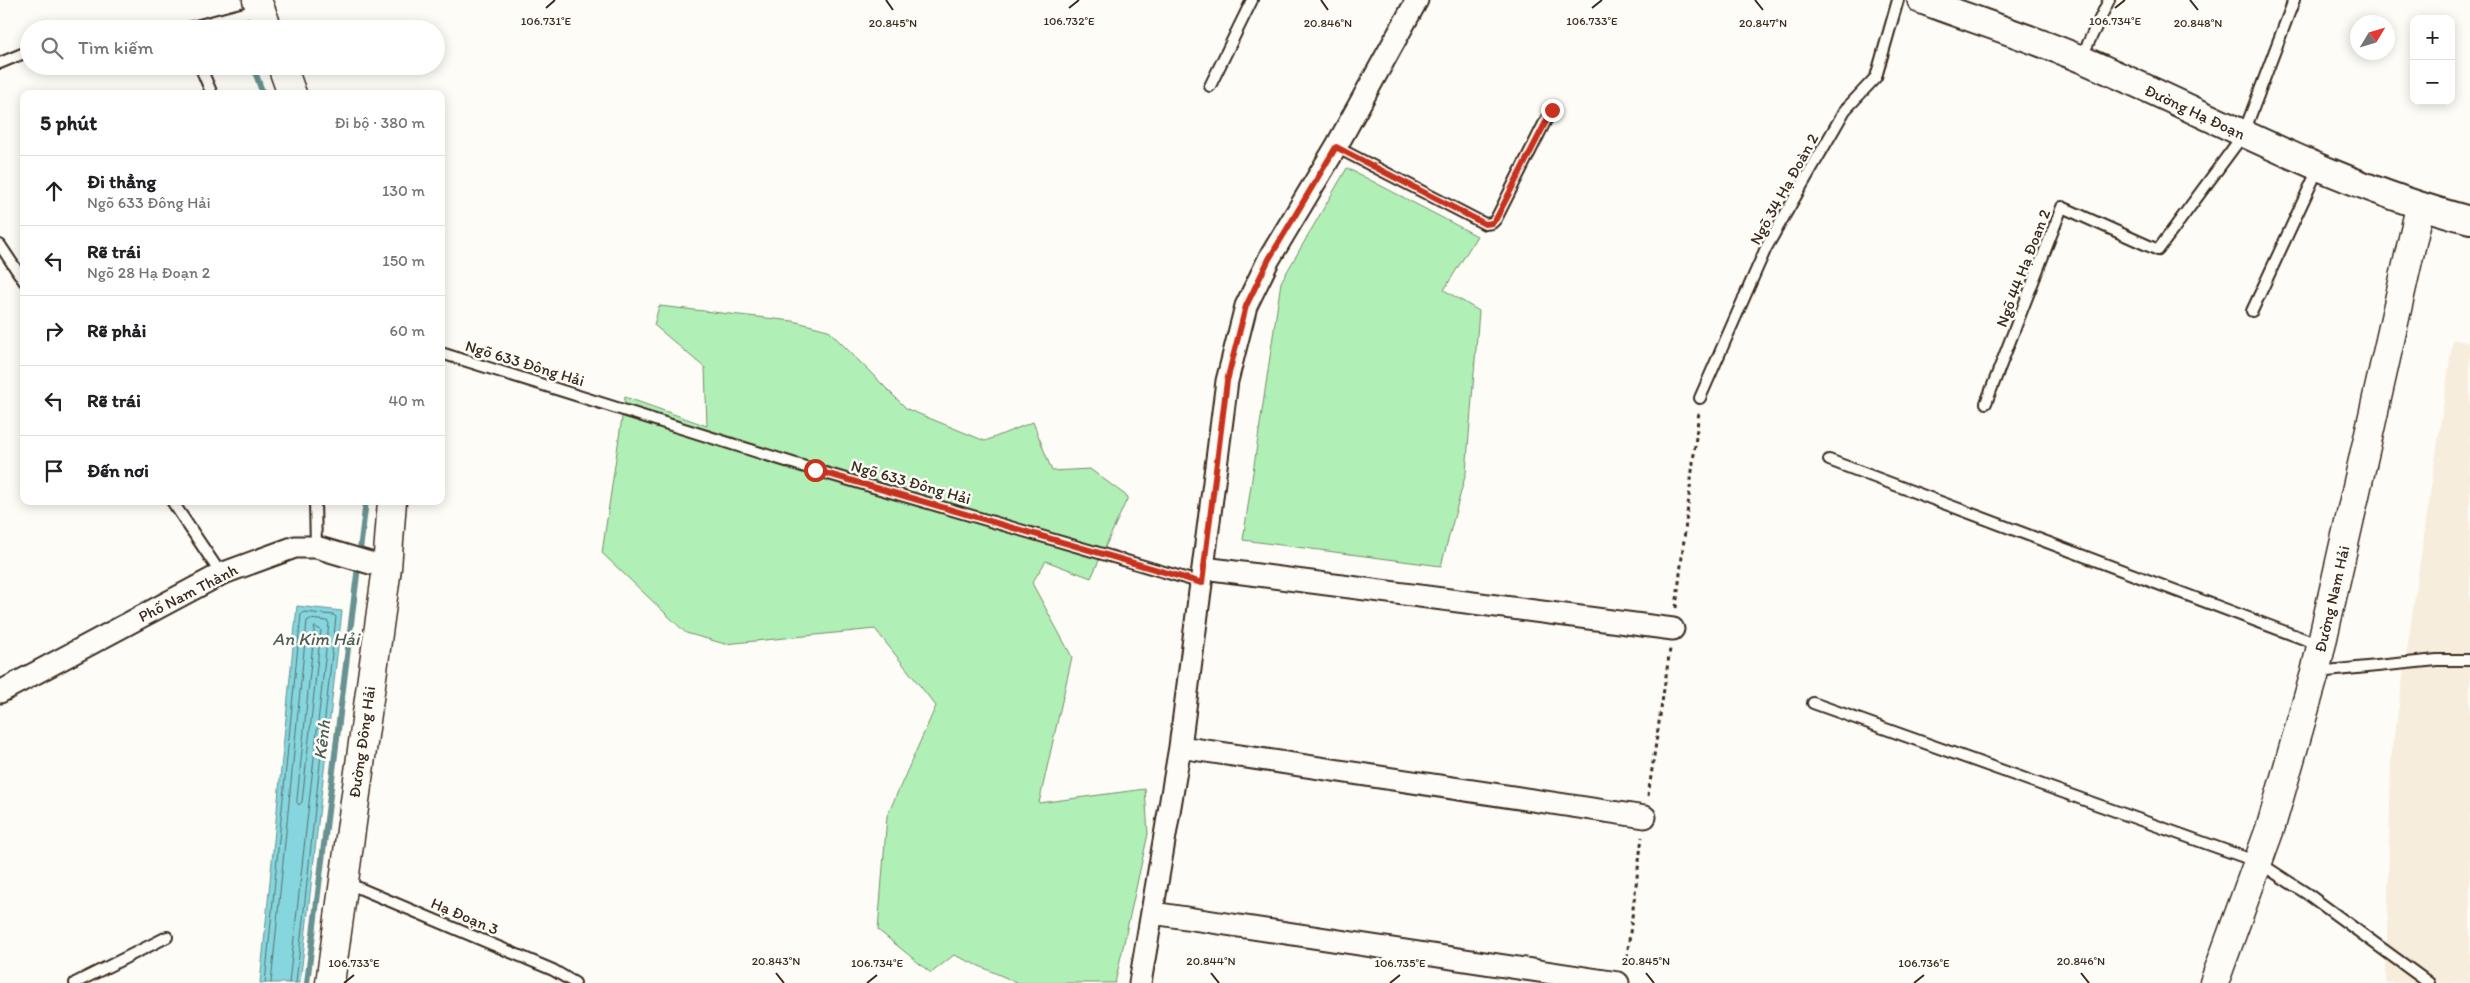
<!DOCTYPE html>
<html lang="vi">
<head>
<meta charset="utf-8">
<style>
  body { margin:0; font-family:Itim,sans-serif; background:#f6f6f6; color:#202124 }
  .controls { position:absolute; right:15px; top:15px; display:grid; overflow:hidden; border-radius:10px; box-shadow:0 2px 12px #0003 }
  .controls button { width:45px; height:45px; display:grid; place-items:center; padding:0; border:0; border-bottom:1px solid #e0e0e0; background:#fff; color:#202124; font:25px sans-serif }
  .compass { position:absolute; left:2350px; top:15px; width:45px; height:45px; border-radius:50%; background:#fff; box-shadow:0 2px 12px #0003; rotate:52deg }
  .stop { position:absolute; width:15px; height:15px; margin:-11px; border:4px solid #c8321e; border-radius:50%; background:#fff }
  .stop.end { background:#c8321e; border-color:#fff; box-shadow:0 1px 5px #0008 }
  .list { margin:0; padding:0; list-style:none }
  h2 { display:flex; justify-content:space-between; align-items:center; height:65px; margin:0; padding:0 20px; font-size:21px }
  h2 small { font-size:16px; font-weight:400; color:#757577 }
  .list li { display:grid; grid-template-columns:32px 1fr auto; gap:15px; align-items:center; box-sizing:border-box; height:70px; padding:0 20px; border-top:1px solid #e0e0e0 }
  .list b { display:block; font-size:19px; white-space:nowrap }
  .list p { margin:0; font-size:16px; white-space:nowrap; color:#757577 }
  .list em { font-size:16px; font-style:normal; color:#757577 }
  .icon { flex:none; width:28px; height:28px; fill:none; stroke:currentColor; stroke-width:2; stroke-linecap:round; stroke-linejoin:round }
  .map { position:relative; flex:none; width:2470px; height:983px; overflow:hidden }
  .search { position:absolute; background:#fff; box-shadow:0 2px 12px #0003; left:20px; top:20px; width:425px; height:55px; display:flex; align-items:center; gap:12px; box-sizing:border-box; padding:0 18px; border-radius:28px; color:#757577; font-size:19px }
  .panel { position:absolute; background:#fff; box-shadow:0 2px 12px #0003; left:20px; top:90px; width:425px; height:415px; border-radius:10px }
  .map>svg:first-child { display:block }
  .built { fill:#f7eddc }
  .green { fill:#b0efb6; stroke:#768c6a }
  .water { fill:#85d6de; stroke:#679191 }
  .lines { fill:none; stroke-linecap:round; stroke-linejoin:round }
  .shore { stroke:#596f6b; stroke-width:1 }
  .stream { stroke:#679191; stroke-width:6 }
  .service-casing { stroke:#3b2a1e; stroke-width:14 }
  .minor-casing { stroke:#3b2a1e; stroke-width:25 }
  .tertiary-casing { stroke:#3b2a1e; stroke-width:30 }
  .secondary-casing { stroke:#3b2a1e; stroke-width:31 }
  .path { stroke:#3b2a1e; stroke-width:3; stroke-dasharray:4 4; stroke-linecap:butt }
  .service { stroke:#fdfcf7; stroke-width:10 }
  .minor { stroke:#fdfcf7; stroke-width:21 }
  .tertiary { stroke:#fdfcf7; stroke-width:26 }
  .secondary { stroke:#fdfcf7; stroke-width:28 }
  .route { stroke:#c8321e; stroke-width:6 }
  .ticks { fill:none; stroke:#3b2a1e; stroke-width:2 }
  .labels { text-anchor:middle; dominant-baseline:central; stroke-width:5; stroke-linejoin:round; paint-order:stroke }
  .street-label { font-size:16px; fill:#3b2a1e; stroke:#fdfcf7 }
  .water-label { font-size:18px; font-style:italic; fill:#515e58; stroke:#fdfcf7 }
  .ticks-label { font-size:12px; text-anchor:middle; fill:#3b2a1e; stroke:#fdfcf7; stroke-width:5; stroke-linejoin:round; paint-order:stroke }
</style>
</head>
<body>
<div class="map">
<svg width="2470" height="983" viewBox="0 0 2470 983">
  <rect width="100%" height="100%" fill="#fdfcf7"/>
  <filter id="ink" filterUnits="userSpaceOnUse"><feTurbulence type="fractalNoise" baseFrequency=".02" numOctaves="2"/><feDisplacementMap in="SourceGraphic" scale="10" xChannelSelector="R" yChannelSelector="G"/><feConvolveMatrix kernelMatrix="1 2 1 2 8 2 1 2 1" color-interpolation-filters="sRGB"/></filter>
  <g filter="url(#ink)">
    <!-- built -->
    <path class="built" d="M2453,339l17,4v640h-84l5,-224z"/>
    <!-- green -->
    <path class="green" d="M1347,168l130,68 -33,54 35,21 -13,162 -25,93 -198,-26 38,-258z
      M659,306l134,15 35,9 79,79 78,32 48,-19 19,49 38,-2 38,28 -37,81 -45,-17 -14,22 40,74 -33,146 106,-14 3,45 -33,149h-97l-64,-28 -23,18 -53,-43 9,-114 49,-110 -61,-77 -150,15 -39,-11 -84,-80 23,-156 82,29 -2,-58 -51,-43z"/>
    <!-- water -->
    <path class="water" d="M297,606l45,5 -42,372h-40z"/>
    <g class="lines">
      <!-- shore -->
      <path class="shore" d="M315,627l6,3 -19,172 -3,3 -2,-3z
        M265,983l36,-369 3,-2 30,3 2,2 -40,366
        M271,983l36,-362 3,-2 17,2 2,2 -40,360"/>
      <!-- stream -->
      <path class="stream" d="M253,66l10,28
        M307,983l59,-482"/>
      <!-- service casing -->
      <g class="service-casing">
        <path id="service" d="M184,29l76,-20
          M2081,58l28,-58
          M0,63l29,-12
          M200,66l12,28
          M1210,86l42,-86
          M1336,147l149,77 7,-1 4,-4 55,-109
          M0,245l24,36
          M2252,311l67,-144
          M441,353l374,117 387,113
          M1700,398l66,-150 79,-138 31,-33 22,-77
          M1986,403l76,-196 96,43 85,-115 51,-135
          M1829,460l491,185
          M172,501l49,73
          M315,501l1,46
          M2317,672l120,-12h33
          M1813,703l445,159 51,33 120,88
          M345,882l208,88 22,13
          M75,983l92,-46"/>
      </g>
      <!-- minor casing -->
      <g class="minor-casing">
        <path id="minor" d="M1204,568l469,61
          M0,692l221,-118 74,-27h21l71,21
          M1180,747l465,70
          M1153,913l465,70
          M1140,983l40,-236 47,-366 19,-75 23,-47 67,-112 81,-147"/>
      </g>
      <!-- tertiary casing -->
      <g class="tertiary-casing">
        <path id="tertiary" d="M1921,0c53,20 108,37 160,59 129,55 253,126 389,161"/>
      </g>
      <!-- secondary casing -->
      <g class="secondary-casing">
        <path id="secondary" d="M257,0l11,29
          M282,66l10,28
          M330,983l57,-415 5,-67
          M2214,983l57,-157 44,-153 105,-466"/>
      </g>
      <!-- path -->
      <path class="path" d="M1676,608l23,-197
        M1648,796l22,-147
        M1626,965l16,-128"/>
      <!-- service -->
      <use href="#service" class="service"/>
      <!-- minor -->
      <use href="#minor" class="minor"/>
      <!-- tertiary -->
      <use href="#tertiary" class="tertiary"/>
      <!-- secondary -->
      <use href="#secondary" class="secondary"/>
    </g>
  </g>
  <g class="lines" filter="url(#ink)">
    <!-- route -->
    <path class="route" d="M815,470l387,113 25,-202 19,-75 23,-47 67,-112 149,77 7,-1 4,-4 56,-109"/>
  </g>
  <!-- ticks -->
  <path class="ticks" d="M886,0l7,10M1321,0l7,10M1755,0l8,10M2190,0l8,10M546,8l9,-8M1069,8l10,-8M1592,8l10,-8M2115,8l10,-8M776,973l8,10M1211,973l8,10M1646,973l8,10M2081,973l8,10M344,983l10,-8M867,983l10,-8M1390,983l10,-8M1914,983l10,-8"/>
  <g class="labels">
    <!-- street labels -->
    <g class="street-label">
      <text transform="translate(2195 112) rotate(25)">Đường Hạ Đoạn</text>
      <text transform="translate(1784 189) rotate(-61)">Ngõ 34 Hạ Đoàn 2</text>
      <text transform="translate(2023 268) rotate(-69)">Ngõ 44 Hạ Đoan 2</text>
      <text transform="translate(525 363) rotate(17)">Ngõ 633 Đông Hải</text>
      <text transform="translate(911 482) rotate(16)">Ngõ 633 Đông Hải</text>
      <text transform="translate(188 593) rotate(-27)">Phố Nam Thành</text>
      <text transform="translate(2332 599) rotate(-77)">Đường Nam Hải</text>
      <text transform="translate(362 742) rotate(-82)">Đường Đông Hải</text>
      <text transform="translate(465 916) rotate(23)">Hạ Đoạn 3</text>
    </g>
    <!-- water labels -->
    <g class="water-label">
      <text x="316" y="639">An Kim Hải</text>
      <text transform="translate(322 740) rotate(-83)">Kênh</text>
    </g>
  </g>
  <g class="ticks-label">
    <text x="546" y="25">106.731°E</text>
    <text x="1069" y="25">106.732°E</text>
    <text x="1592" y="25">106.733°E</text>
    <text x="2115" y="25">106.734°E</text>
    <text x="2198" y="27">20.848°N</text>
    <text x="893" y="27">20.845°N</text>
    <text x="1328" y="27">20.846°N</text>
    <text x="1763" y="27">20.847°N</text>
    <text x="776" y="965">20.843°N</text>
    <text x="1211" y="965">20.844°N</text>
    <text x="1646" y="965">20.845°N</text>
    <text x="2081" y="965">20.846°N</text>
    <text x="354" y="967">106.733°E</text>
    <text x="877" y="967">106.734°E</text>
    <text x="1400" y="967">106.735°E</text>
    <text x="1924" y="967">106.736°E</text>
  </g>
</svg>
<div class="controls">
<button>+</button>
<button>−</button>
</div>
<svg class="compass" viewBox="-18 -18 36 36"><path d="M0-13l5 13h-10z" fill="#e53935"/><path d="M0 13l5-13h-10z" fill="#757577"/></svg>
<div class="stop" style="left:815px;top:470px"></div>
<div class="stop end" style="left:1552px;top:110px"></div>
<div class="search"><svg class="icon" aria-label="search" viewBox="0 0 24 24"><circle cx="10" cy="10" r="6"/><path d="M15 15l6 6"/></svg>Tìm kiếm</div>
<section class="panel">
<h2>5 phút<small>Đi bộ · 380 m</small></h2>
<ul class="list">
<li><svg class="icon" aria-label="ahead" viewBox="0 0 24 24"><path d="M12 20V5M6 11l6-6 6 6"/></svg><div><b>Đi thẳng</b><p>Ngõ 633 Đông Hải</p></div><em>130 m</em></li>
<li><svg class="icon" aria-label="left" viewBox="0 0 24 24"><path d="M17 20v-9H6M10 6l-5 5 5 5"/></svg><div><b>Rẽ trái</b><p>Ngõ 28 Hạ Đoạn 2</p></div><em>150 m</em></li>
<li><svg class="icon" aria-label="right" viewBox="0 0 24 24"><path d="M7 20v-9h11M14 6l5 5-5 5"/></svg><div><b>Rẽ phải</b></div><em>60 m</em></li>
<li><svg class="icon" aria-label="left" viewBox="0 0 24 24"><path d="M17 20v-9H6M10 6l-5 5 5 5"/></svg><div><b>Rẽ trái</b></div><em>40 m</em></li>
<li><svg class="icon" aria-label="arrive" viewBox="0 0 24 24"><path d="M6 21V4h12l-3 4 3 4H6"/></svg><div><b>Đến nơi</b></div></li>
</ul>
</section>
</div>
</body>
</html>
